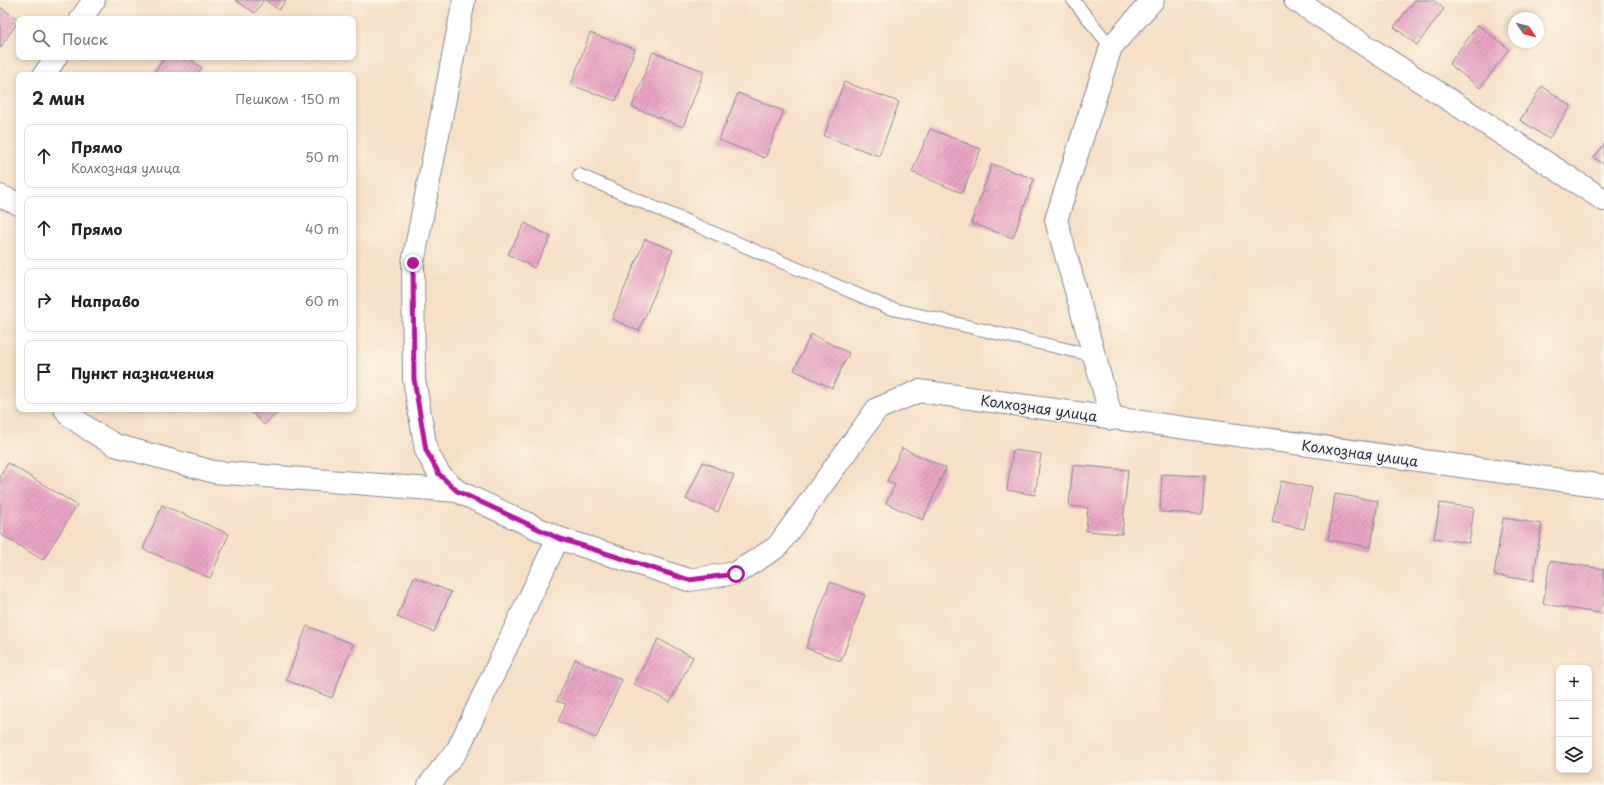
<!DOCTYPE html>
<html lang="ru">
<head>
<meta charset="utf-8">
<style>
  body { margin:0; font-family:"Playpen Sans",sans-serif; background:#f6f6f6; color:#222 }
  .controls { position:absolute; right:12px; bottom:12px; display:grid; overflow:hidden; border-radius:8px; box-shadow:0 2px 6px #0003 }
  .controls button { width:36px; height:36px; display:grid; place-items:center; padding:0; border:0; border-bottom:1px solid #e0e0e0; background:#fff; color:#222; font:20px sans-serif }
  .compass { position:absolute; left:1508px; top:12px; width:36px; height:36px; border-radius:50%; background:#fff; box-shadow:0 2px 6px #0003; rotate:125deg }
  .stop { position:absolute; width:12px; height:12px; margin:-9px; border:3px solid #b5179e; border-radius:50%; background:#fff }
  .stop.end { background:#b5179e; border-color:#fff; box-shadow:0 1px 4px #0008 }
  .list { margin:0; padding:0; list-style:none }
  h2 { display:flex; justify-content:space-between; align-items:center; height:52px; margin:0; padding:0 16px; font-size:17px }
  h2 small { font-size:13px; font-weight:400; color:#767676 }
  .list li { display:grid; grid-template-columns:26px 1fr auto; gap:12px; align-items:center; box-sizing:border-box; height:64px; margin:0 8px 8px; padding:0 8px; border:1px solid #e0e0e0; border-radius:8px }
  .list b { display:block; font-size:15px; white-space:nowrap }
  .list p { margin:0; font-size:13px; white-space:nowrap; color:#767676 }
  .list em { font-size:13px; font-style:normal; color:#767676 }
  .icon { flex:none; width:22px; height:22px; fill:none; stroke:currentColor; stroke-width:2; stroke-linecap:round; stroke-linejoin:round }
  .map { position:relative; flex:none; width:1604px; height:785px; overflow:hidden }
  .search { position:absolute; background:#fff; box-shadow:0 2px 6px #0003; left:16px; top:16px; width:340px; height:44px; display:flex; align-items:center; gap:10px; box-sizing:border-box; padding:0 14px; border-radius:8px; color:#767676; font-size:15px }
  .panel { position:absolute; background:#fff; box-shadow:0 2px 6px #0003; left:16px; top:72px; width:340px; height:340px; border-radius:8px }
  .map>svg:first-child { display:block }
  .building { fill:url(#building-hatch) }
  .lines { fill:none; stroke-linecap:round; stroke-linejoin:round }
  .service-casing { stroke:#888792; stroke-width:14 }
  .minor-casing { stroke:#888792; stroke-width:24 }
  .tertiary-casing { stroke:#888792; stroke-width:24 }
  .service { stroke:#fff; stroke-width:12 }
  .minor { stroke:#fff; stroke-width:22 }
  .tertiary { stroke:#fff; stroke-width:22 }
  .route { stroke:#b5179e; stroke-width:5 }
  .labels { text-anchor:middle; dominant-baseline:central; stroke-width:3.5; stroke-linejoin:round; paint-order:stroke }
  .street-label { font-size:14px; fill:#1b2f5e; stroke:#fcf5e5 }
</style>
</head>
<body>
<div class="map">
<svg width="1604" height="785" viewBox="0 0 1604 785">
  <defs>
    <pattern id="building-hatch" width="6" height="6" patternUnits="userSpaceOnUse"><rect width="6" height="6" fill="#e9a5c4"/><path d="M-1 1l2-2M0 6l6-6M5 7l2-2" fill="none" stroke="#bc87a2"/></pattern>
  </defs>
  <rect width="100%" height="100%" fill="#fcf5e5"/>
  <filter id="ink" filterUnits="userSpaceOnUse"><feTurbulence type="fractalNoise" baseFrequency=".025" numOctaves="2"/><feDisplacementMap in="SourceGraphic" scale="8" xChannelSelector="R" yChannelSelector="G"/><feConvolveMatrix kernelMatrix="1 2 1 2 8 2 1 2 1" color-interpolation-filters="sRGB"/></filter>
  <filter id="wash" filterUnits="userSpaceOnUse"><feTurbulence type="fractalNoise" baseFrequency=".012" numOctaves="4" result="noise"/><feDisplacementMap in="SourceGraphic" scale="16" xChannelSelector="R" yChannelSelector="G"/><feGaussianBlur stdDeviation="0.9" result="paint"/><feColorMatrix in="noise" values="0 0 0 0 0 0 0 0 0 0 0 0 0 0 0 0 0 1.4 0 .05"/><feComposite in="paint" operator="in"/></filter>
  <g filter="url(#wash)">
    <rect width="100%" height="100%" fill="#f6dfc5"/>
    <g id="blocks">
      <!-- building -->
      <path class="building" d="M235,0h29l-9,13z
        M265,0h21l-7,10z
        M1415,0h18l11,9 -27,36 -23,-18z
        M0,7l19,13 -19,28z
        M1478,25l31,24 -29,39 -31,-24z
        M590,33l45,16 -19,52 -45,-16z
        M653,52l51,19 -21,56 -51,-20z
        M165,57h23l14,11 -6,7h-44z
        M844,82l55,20 -20,54 -55,-20z
        M1542,86l29,20 -22,33 -29,-19z
        M738,93l46,18 -19,47 -46,-18z
        M930,129l51,20 -19,44 -50,-21z
        M1604,144v20l-10,-6z
        M992,164l42,15 -21,59 -42,-15z
        M525,223l26,14 -17,31 -26,-14z
        M645,239l28,11 -34,81 -27,-12z
        M811,334l38,19 -17,35 -38,-18z
        M249,409h32l-17,16z
        M902,448l44,20 -23,52 -37,-17 9,-18 -8,-4z
        M1013,450l28,4 -6,41 -28,-5z
        M703,462l31,13 -16,37 -32,-13z
        M8,463l69,42 -34,55 -43,-26v-57z
        M1073,465l55,5 -6,64 -36,-3 2,-23 -19,-2z
        M1162,474l43,2 -3,38 -42,-2z
        M1281,481l31,7 -8,41 -32,-7z
        M1335,494l43,7 -7,46 -43,-7z
        M1440,503l34,5 -5,35 -35,-5z
        M162,505l67,29 -19,44 -67,-29z
        M1503,518l39,6 -9,57 -39,-6z
        M1550,561l54,8v45l-61,-10z
        M414,577l37,15 -17,40 -37,-15z
        M830,582l35,13 -24,66 -35,-13z
        M307,626l46,18 -21,54 -46,-18z
        M658,639l35,18 -23,45 -36,-18z
        M575,659l47,21 -26,58 -38,-17 8,-17 -9,-3z"/>
    </g>
  </g>
  <g filter="url(#ink)">
    <use href="#blocks" fill-opacity="0" stroke="#888792" stroke-width="1"/>
    <g class="lines">
      <!-- service casing -->
      <g class="service-casing">
        <path id="service" d="M1073,0l38,47
          M579,175l310,133 206,48"/>
      </g>
      <!-- minor casing -->
      <g class="minor-casing">
        <path id="minor" d="M1295,0l309,200
          M81,19l13,-19
          M44,75l12,-18
          M0,196l19,8
          M65,409l4,6 21,15 25,15 99,27 243,19 101,47 -100,211 -29,36
          M1112,419l-56,-199 55,-173 42,-47
          M457,491l-18,-17 -13,-24 -12,-71 -1,-116 51,-263"/>
      </g>
      <!-- tertiary casing -->
      <g class="tertiary-casing">
        <path id="tertiary" d="M558,538l131,42 47,-7 41,-26 100,-138 42,-18 685,95"/>
      </g>
      <!-- service -->
      <use href="#service" class="service"/>
      <!-- minor -->
      <use href="#minor" class="minor"/>
      <!-- tertiary -->
      <use href="#tertiary" class="tertiary"/>
    </g>
  </g>
  <g class="lines" filter="url(#ink)">
    <!-- route -->
    <path class="route" d="M413,263l1,116 12,71 13,24 18,17 101,47 131,42 47,-6"/>
  </g>
  <g class="labels">
    <!-- street labels -->
    <g class="street-label">
      <text transform="translate(1039 408) rotate(8)">Колхозная улица</text>
      <text transform="translate(1360 453) rotate(8)">Колхозная улица</text>
    </g>
  </g>
</svg>
<div class="controls">
<button>+</button>
<button>−</button>
<button><svg class="icon" aria-label="layers" viewBox="0 0 24 24"><path d="M12 4l9 5-9 5-9-5zM3 14l9 5 9-5"/></svg></button>
</div>
<svg class="compass" viewBox="-18 -18 36 36"><path d="M0-13l5 13h-10z" fill="#e53935"/><path d="M0 13l5-13h-10z" fill="#767676"/></svg>
<div class="stop" style="left:736px;top:574px"></div>
<div class="stop end" style="left:413px;top:263px"></div>
<div class="search"><svg class="icon" aria-label="search" viewBox="0 0 24 24"><circle cx="10" cy="10" r="6"/><path d="M15 15l6 6"/></svg>Поиск</div>
<section class="panel">
<h2>2 мин<small>Пешком · 150 m</small></h2>
<ul class="list">
<li><svg class="icon" aria-label="ahead" viewBox="0 0 24 24"><path d="M12 20V5M6 11l6-6 6 6"/></svg><div><b>Прямо</b><p>Колхозная улица</p></div><em>50 m</em></li>
<li><svg class="icon" aria-label="ahead" viewBox="0 0 24 24"><path d="M12 20V5M6 11l6-6 6 6"/></svg><div><b>Прямо</b></div><em>40 m</em></li>
<li><svg class="icon" aria-label="right" viewBox="0 0 24 24"><path d="M7 20v-9h11M14 6l5 5-5 5"/></svg><div><b>Направо</b></div><em>60 m</em></li>
<li><svg class="icon" aria-label="arrive" viewBox="0 0 24 24"><path d="M6 21V4h12l-3 4 3 4H6"/></svg><div><b>Пункт назначения</b></div></li>
</ul>
</section>
</div>
</body>
</html>
